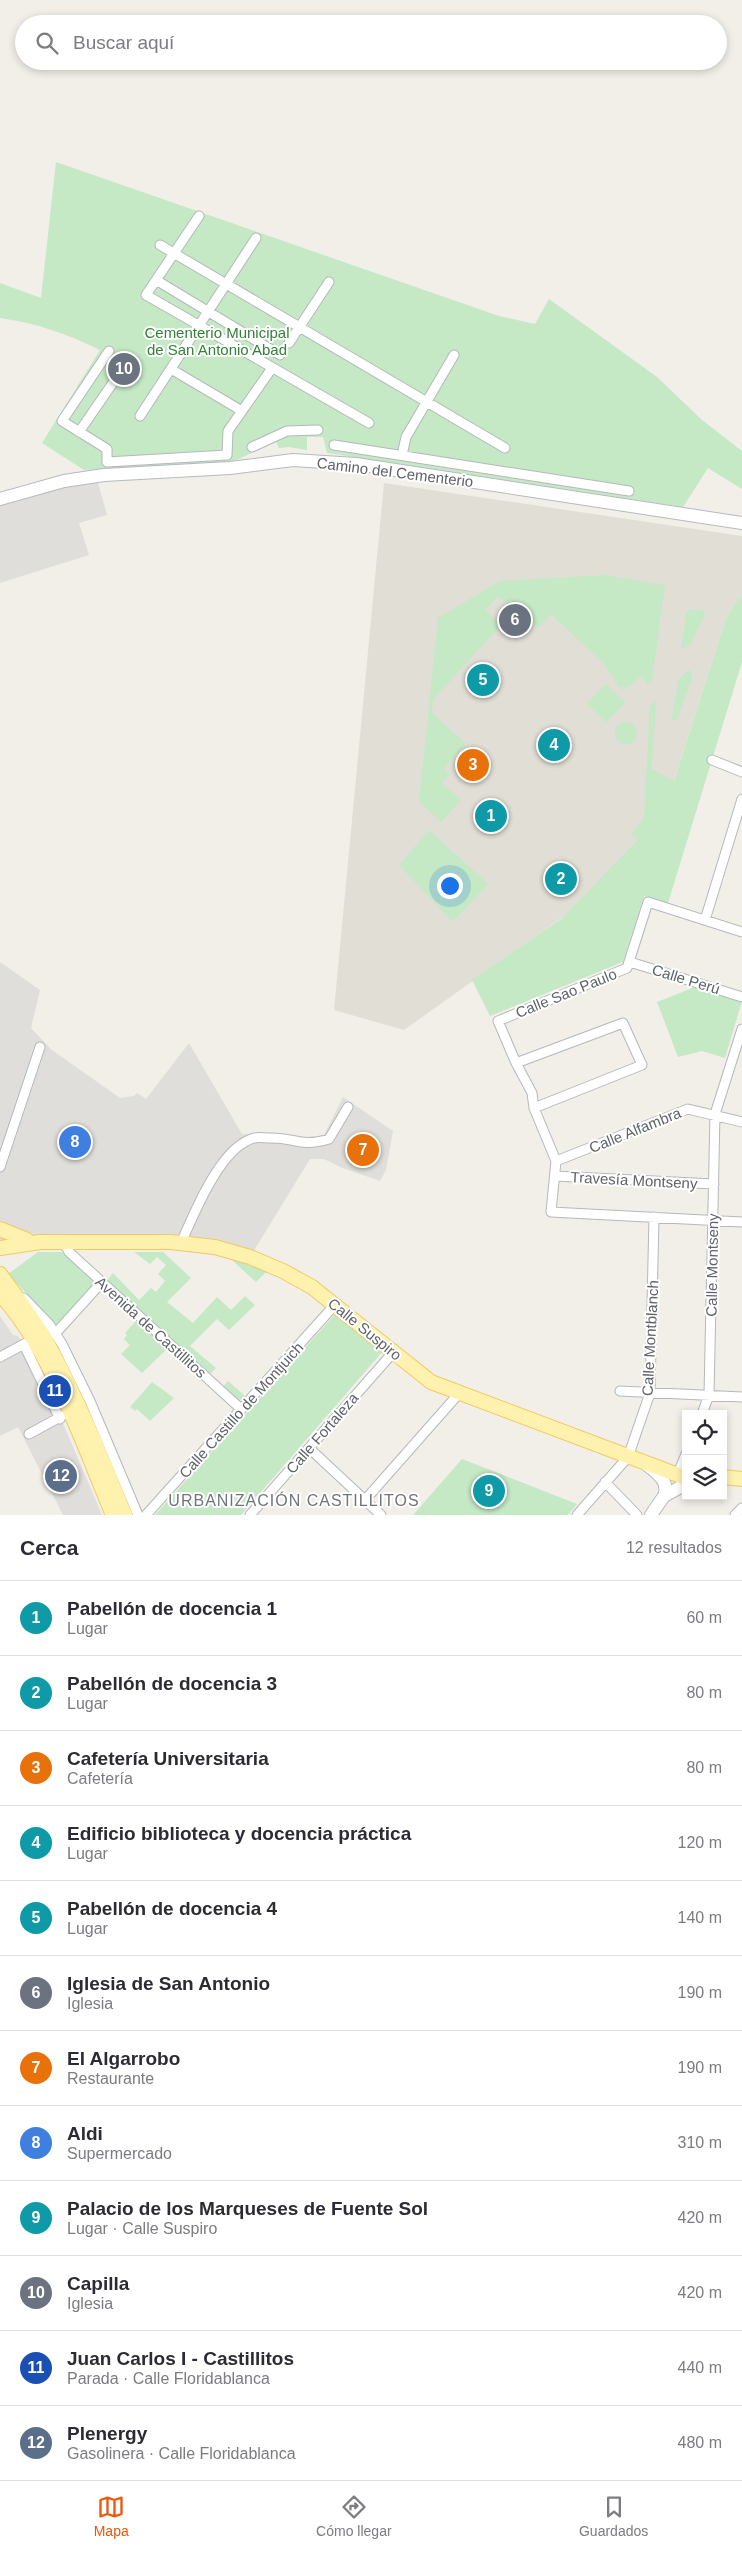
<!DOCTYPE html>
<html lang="es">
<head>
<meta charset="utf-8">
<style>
  body { margin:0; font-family:Helvetica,sans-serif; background:#f2f2f3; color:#2b2b33 }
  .controls { position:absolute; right:15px; bottom:15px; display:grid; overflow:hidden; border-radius:0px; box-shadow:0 2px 8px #0003 }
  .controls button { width:45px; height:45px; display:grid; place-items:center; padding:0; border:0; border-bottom:1px solid #e1e1e2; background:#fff; color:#2b2b33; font:25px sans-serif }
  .you { position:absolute; left:449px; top:885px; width:18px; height:18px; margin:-12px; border:4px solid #fff; border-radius:50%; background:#1a73e8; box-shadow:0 0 0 8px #1a73e833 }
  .badge { display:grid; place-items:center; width:32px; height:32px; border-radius:50%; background:#ea580c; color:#fff; font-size:16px; font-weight:700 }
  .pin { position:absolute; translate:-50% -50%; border:2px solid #fff; box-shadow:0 1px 5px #0006 }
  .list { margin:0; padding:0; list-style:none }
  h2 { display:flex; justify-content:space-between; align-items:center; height:65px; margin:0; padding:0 20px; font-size:21px }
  h2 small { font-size:16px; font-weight:400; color:#7c7c81 }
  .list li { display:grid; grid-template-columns:32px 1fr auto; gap:15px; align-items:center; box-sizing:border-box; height:75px; padding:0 20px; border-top:1px solid #e1e1e2 }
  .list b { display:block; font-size:19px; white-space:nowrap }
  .list p { margin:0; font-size:16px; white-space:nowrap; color:#7c7c81 }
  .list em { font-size:16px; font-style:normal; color:#7c7c81 }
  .icon { flex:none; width:28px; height:28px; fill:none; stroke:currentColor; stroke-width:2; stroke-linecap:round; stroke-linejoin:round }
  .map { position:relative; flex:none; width:742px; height:1515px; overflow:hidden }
  .search { position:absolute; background:#fff; box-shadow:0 2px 8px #0003; left:15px; right:15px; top:15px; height:55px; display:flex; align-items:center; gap:12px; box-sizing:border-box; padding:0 18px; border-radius:28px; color:#7c7c81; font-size:19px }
  .sheet { height:965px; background:#fff }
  nav { display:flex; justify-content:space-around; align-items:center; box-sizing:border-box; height:70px; border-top:1px solid #e1e1e2; background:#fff; font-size:14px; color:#7c7c81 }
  nav a { display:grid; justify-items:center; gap:2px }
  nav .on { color:#ea580c }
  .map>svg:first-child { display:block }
  .industrial { fill:#e0deda }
  .education { fill:#e1ded6 }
  .green { fill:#c5e8c5 }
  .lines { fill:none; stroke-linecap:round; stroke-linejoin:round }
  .street-casing { stroke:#b5b8bc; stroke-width:11 }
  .secondary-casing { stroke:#b6babf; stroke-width:14 }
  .primary-casing { stroke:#f2c960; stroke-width:16 }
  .street { stroke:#fff; stroke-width:9 }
  .secondary { stroke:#fff; stroke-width:12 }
  .primary { stroke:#fff2af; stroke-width:14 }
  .labels { text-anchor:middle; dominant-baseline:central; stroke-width:4; stroke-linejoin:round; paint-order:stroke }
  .park-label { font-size:15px; fill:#348238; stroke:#fff }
  .street-label { font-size:15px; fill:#5f6368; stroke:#fff }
  .neighbourhood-label { font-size:16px; letter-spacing:1px; fill:#70757a; stroke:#fff }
</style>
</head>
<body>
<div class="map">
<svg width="742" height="1515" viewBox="0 0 742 1515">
  <rect width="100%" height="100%" fill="#f1efe8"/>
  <!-- industrial -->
  <path class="industrial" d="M96,476l11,39 -28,8 10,32 -89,28v-84z
    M0,962l40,28 -9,38 21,22 68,48 14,-2 3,-3 9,6 43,-56 53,91 35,1 26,6 21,-6 19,-38 50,34 -7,39 -6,11 -40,-14 -16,-8h-14l-60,98 -35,-10 -215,1z
    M0,1316l13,19 5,1 15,24 24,49 45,106h-39l-45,-88 -18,9z"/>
  <!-- education -->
  <path class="education" d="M384,483l358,53v57l-16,26 -76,236 -246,175 -70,-20z"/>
  <!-- green -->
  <path class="green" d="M56,162l443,154 36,8 14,-25 108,78 45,43 40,31v38l-34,-21 -25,39 -356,-54 -4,-16h-16v13l-18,-3 -10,1 -3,-6 -44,20 -148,8 -42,-27 58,-93c-32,-16 -64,-27 -100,-32v-35l41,15z
    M606,575l59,10 -13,96 -4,4 -7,-9 -13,11h-9l-15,-23 -53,-50 -13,14 -40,-32 -13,14 16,15 -68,75 -1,13 34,31 -22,24 5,7 -7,8 19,17 -20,22 -22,-20 19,-184 62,-37z
    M742,593v69l-74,241 -24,-7 -21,66 -133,54 -18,-36 89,-61 77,-79 -7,-6 13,-17 6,-111 6,-6 -4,69 22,12 52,-162z
    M689,609l15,2 1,4 -14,28 -10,7 5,-36z
    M689,670l4,4 -16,47 -6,-1 8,-41z
    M606,684l20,19 -20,19 -19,-18z
    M615 733a11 11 0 1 1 22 0a11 11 0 1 1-22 0Z
    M429,830l59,54 -35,38 -54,-57z
    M695,987l47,14 -17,57 -23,-7 -24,6 -21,-55z
    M38,1252h24l37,34 -39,43 -52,-55z
    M134,1252h29l28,26 -24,24 26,21 24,-26 14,13 14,-14 10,9 -26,25 -12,-11 -27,27 26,22 -6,6 -103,-94 6,-7 26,27 12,-12 5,4 9,-11 -7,-7 8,-9 -9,-8 -7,7z
    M234,1260l33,11 -11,11 -23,-21z
    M337,1312l46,39 -142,164h-86z
    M137,1320l31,28 -26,25 -21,-19 9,-9 -6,-6 3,-4 -2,-2z
    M228,1381l17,15 -5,5 -17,-14z
    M152,1382l22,16 -24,23 -13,-12 -2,2 -5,-4z
    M462,1459l115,45 -9,11h-155z"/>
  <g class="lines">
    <!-- street casing -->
    <g class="street-casing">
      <path id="street" d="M199,216l-53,79 223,128
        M160,245l345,203
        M156,280l124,75
        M289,343l40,-61
        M109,351l-47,70 45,28v13l120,-7 1,-24 44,-63
        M171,369l71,42
        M140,416l116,-178
        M79,432l40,-58
        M334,445l295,46
        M252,447l35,-16 31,-1
        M402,455l4,-18 48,-82
        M712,760l30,12
        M705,920l37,-121
        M742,932l-94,-30 -21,66 -129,53 18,42 16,30 2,15 22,53 -5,51 191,10
        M630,962l112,35
        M516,1063l107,-40 19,42 -108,43
        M556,1161l132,-52 54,13
        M0,1167l40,-120
        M555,1176l159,8
        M64,1242l5,10 172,157
        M181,1243c13,-29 39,-96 73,-105 5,-1 11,0 15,0 26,-1 30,10 60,1l19,-32
        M24,1298l25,26 13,20 28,57 48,114
        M55,1334l47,-52
        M24,1345l36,74
        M0,1357l26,-14
        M620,1391l122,6
        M702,1414l7,-19 6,-281 27,-85
        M29,1434l33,-18
        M309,1448l72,67
        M677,1476l9,-22
        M605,1482l32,33
        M365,1500l90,-102 -1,-7
        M146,1515l186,-207 1,-5
        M250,1515l140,-159 1,-6
        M577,1515l51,-58 22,-64 4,-176
        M735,1515l7,-7"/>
    </g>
    <!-- secondary casing -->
    <g class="secondary-casing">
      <path id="secondary" d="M0,499l64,-18 40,-6 126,-7 63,-8 63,4 386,59
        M647,1465c10,8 23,17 17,31
        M651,1515l13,-19 22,-12"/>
    </g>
    <!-- primary casing -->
    <g class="primary-casing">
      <path id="primary" d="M0,1229l27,11
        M0,1248l40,-6h130l45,5 35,10 33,14 29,16 119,95 255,96
        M0,1274c18,25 37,49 51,76 29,54 51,110 74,165
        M0,1294c53,59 82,148 113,221
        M723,1477l19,2"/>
    </g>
    <!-- street -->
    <use href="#street" class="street"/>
    <!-- secondary -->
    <use href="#secondary" class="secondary"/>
    <!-- primary -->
    <use href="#primary" class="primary"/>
  </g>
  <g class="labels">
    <!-- park labels -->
    <g class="park-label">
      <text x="217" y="332">Cementerio Municipal<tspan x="217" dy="17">de San Antonio Abad</tspan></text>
    </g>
    <!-- street labels -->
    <g class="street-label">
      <text transform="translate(395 472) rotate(7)">Camino del Cementerio</text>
      <text transform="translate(686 979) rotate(17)">Calle Perú</text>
      <text transform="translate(566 993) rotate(-22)">Calle Sao Paulo</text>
      <text transform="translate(635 1130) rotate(-22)">Calle Alfambra</text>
      <text transform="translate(634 1180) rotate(3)">Travesía Montseny</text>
      <text transform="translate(712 1265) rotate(-89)">Calle Montseny</text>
      <text transform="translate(151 1327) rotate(42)">Avenida de Castillitos</text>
      <text transform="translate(365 1329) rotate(39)">Calle Suspiro</text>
      <text transform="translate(650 1338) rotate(-87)">Calle Montblanch</text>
      <text transform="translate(241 1410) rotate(-48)">Calle Castillo de Montjuich</text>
      <text transform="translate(322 1433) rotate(-49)">Calle Fortaleza</text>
    </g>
    <!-- neighbourhood labels -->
    <g class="neighbourhood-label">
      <text x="294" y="1500">URBANIZACIÓN CASTILLITOS</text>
    </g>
  </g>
</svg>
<div class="controls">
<button><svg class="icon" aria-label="locate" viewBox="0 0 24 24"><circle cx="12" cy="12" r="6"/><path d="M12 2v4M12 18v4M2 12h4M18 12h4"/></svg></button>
<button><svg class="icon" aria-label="layers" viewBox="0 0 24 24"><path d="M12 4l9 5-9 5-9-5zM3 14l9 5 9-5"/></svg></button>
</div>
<div class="you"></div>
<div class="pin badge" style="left:491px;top:816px;background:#0f9aa8">1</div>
<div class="pin badge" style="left:561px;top:879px;background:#0f9aa8">2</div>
<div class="pin badge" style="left:473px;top:765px;background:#e8710a">3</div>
<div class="pin badge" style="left:554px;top:745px;background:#0f9aa8">4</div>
<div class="pin badge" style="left:483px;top:680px;background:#0f9aa8">5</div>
<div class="pin badge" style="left:515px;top:620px;background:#6b7280">6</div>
<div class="pin badge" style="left:363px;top:1150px;background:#e8710a">7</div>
<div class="pin badge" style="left:75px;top:1142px;background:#3f7fe0">8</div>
<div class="pin badge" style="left:489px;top:1491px;background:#0f9aa8">9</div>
<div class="pin badge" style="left:124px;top:369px;background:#6b7280">10</div>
<div class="pin badge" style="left:55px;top:1391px;background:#1a4fb4">11</div>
<div class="pin badge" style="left:61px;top:1476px;background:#5c6f8a">12</div>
<div class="search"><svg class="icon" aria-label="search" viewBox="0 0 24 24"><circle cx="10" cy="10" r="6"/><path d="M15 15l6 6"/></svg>Buscar aquí</div>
</div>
<section class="sheet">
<h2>Cerca<small>12 resultados</small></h2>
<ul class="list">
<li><span class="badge" style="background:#0f9aa8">1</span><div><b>Pabellón de docencia 1</b><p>Lugar</p></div><em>60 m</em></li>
<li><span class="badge" style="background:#0f9aa8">2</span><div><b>Pabellón de docencia 3</b><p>Lugar</p></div><em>80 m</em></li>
<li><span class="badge" style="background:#e8710a">3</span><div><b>Cafetería Universitaria</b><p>Cafetería</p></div><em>80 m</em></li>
<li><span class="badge" style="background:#0f9aa8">4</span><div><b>Edificio biblioteca y docencia práctica</b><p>Lugar</p></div><em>120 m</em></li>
<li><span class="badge" style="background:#0f9aa8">5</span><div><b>Pabellón de docencia 4</b><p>Lugar</p></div><em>140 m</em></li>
<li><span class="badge" style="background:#6b7280">6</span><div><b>Iglesia de San Antonio</b><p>Iglesia</p></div><em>190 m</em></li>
<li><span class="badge" style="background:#e8710a">7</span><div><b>El Algarrobo</b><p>Restaurante</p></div><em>190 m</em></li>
<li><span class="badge" style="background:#3f7fe0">8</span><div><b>Aldi</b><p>Supermercado</p></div><em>310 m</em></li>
<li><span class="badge" style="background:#0f9aa8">9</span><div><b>Palacio de los Marqueses de Fuente Sol</b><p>Lugar · Calle Suspiro</p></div><em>420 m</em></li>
<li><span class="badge" style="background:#6b7280">10</span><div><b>Capilla</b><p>Iglesia</p></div><em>420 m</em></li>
<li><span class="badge" style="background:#1a4fb4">11</span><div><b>Juan Carlos I - Castillitos</b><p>Parada · Calle Floridablanca</p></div><em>440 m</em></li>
<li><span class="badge" style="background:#5c6f8a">12</span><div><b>Plenergy</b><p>Gasolinera · Calle Floridablanca</p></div><em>480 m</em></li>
</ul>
</section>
<nav>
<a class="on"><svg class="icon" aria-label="map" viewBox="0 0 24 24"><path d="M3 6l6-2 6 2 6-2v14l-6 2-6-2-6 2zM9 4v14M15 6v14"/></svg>Mapa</a>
<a><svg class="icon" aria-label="directions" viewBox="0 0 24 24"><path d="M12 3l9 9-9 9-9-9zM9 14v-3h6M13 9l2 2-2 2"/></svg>Cómo llegar</a>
<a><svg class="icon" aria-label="saved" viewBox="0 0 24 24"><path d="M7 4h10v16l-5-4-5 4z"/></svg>Guardados</a>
</nav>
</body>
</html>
